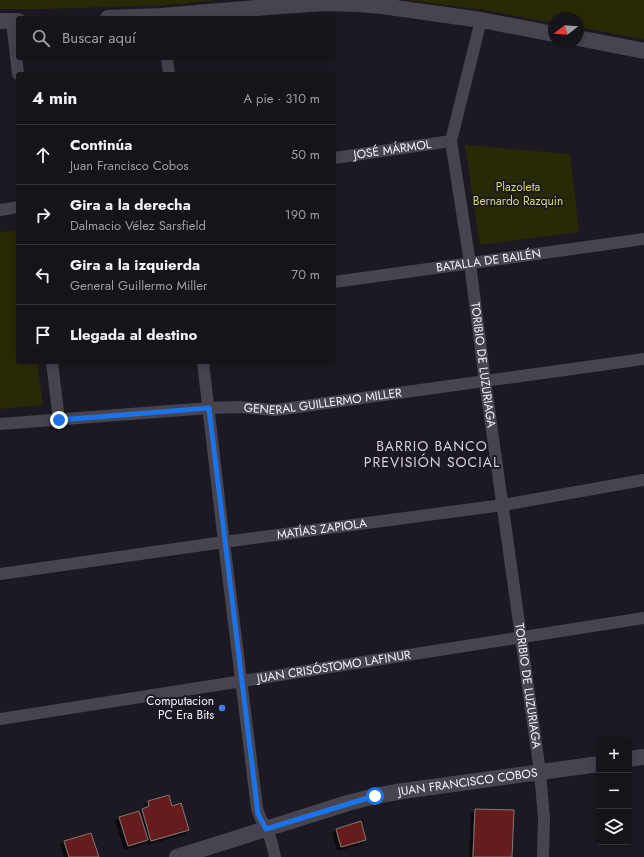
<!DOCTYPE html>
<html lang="es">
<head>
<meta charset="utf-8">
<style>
  body { margin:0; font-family:Jost,sans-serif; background:#232027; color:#f1f3f6 }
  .controls { position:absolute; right:12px; bottom:12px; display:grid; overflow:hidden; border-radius:4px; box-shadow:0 2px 10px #0003 }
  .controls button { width:36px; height:36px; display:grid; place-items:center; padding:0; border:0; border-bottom:1px solid #353239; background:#16131a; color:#f1f3f6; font:20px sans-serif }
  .compass { position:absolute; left:548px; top:12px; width:36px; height:36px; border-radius:50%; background:#16131a; box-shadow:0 2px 10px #0003; rotate:253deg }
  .stop { position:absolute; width:12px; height:12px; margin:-9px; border:3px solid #1a73e8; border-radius:50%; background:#fff }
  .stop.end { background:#1a73e8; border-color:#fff; box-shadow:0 1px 4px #0008 }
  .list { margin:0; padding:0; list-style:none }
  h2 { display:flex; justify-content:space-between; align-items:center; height:52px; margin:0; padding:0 16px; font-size:17px }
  h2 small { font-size:13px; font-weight:400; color:#9e9ea2 }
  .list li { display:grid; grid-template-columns:26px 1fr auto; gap:12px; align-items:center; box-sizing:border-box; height:60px; padding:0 16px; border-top:1px solid #353239 }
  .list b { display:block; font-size:15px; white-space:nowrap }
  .list p { margin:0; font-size:13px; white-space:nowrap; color:#9e9ea2 }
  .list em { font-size:13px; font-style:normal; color:#9e9ea2 }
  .icon { flex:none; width:22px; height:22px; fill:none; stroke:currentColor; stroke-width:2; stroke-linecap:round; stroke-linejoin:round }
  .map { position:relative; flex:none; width:644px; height:857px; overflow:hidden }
  .search { position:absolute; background:#16131a; box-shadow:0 2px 10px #0003; left:16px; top:16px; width:320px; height:44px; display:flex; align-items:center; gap:10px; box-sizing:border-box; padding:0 14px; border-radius:4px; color:#9e9ea2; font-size:15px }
  .panel { position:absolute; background:#16131a; box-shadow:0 2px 10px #0003; left:16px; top:72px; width:320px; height:292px; border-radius:4px }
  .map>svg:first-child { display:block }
  .green { fill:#292a05 }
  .building { fill:#661e1c; stroke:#837573; filter:url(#shadow) }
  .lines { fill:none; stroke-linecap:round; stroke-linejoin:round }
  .minor { stroke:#48444e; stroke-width:12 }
  .tertiary { stroke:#48444e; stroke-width:16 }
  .route { stroke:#1a73e8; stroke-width:5 }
  .shop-dot { fill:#3f7fe0; stroke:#1d1922; stroke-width:1.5 }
  .labels { text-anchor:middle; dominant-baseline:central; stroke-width:4; stroke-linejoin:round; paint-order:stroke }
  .street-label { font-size:12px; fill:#f4f2f8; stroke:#1d1922 }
  .park-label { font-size:12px; fill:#d6d96a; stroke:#1d1922 }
  .poi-label { font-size:12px; fill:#f4f2f8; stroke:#1d1922; text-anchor:end }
  .quarter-label { font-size:14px; letter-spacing:1px; fill:#d4d0dc; stroke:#1d1922 }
</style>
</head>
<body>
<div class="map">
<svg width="644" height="857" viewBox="0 0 644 857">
  <defs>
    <filter id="shadow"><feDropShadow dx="-3.5" dy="3.5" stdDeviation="0" flood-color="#0009"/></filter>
  </defs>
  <rect width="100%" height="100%" fill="#1d1922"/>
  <!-- green -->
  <path class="green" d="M0,0h218l-52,5 -122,4h-44z
    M408,0h236v39l-66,-12v-9h-24v5l-70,-13z
    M465,145l105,9 9,78 -99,13z
    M18,230v132h19l6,43 -43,4v-177z"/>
  <!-- building -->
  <path class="building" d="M169,795l3,11 9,-3 8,27 -38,11 -9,-32 7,-3 -1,-5z
    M475,809l39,1 -2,47h-39z
    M139,811l9,29 -20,6 -9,-29z
    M361,821l5,19 -25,7 -5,-18z
    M91,833l8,24h-30l-5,-16z"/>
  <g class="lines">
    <!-- minor -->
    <g class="minor">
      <path id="s1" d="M481,20l-30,121 19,122 15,118 55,391 4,46 -1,39"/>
      <path d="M12,21l6,53"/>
      <path d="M167,58l2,16"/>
      <path id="s2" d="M334,158l117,-17"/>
      <path d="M0,210l18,-3"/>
      <path id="s3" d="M334,282l310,-43"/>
      <path d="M52,362l7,58"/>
      <path d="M203,362l21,180 33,266c2,8 5,13 9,21 5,8 7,18 9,28"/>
      <path id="s4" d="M0,424l209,-16 30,-1 36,3 8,-1 361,-50"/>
      <path id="s5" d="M0,574l224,-32 279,-37 141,-25"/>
      <path id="s6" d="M0,719l644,-101"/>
    </g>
    <!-- tertiary -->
    <g class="tertiary">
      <path d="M108,18l53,-2 119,-10 45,-3 34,1 23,2 99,14 73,14"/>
      <path d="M0,21h18"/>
      <path d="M578,38l66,13"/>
      <path d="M629,759l15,-2"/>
      <path id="s7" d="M177,857l171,-54 27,-7 28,-5 196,-27"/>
    </g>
  </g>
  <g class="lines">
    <!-- route -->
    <path class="route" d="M59,420l150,-12 49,406 8,15 82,-25 27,-8"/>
  </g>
  <!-- markers -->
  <circle class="shop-dot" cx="222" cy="708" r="4"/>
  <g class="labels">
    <!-- street labels -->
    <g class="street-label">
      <text stroke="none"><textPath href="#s2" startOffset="59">JOSÉ MÁRMOL</textPath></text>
      <text stroke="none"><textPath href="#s3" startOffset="156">BATALLA DE BAILÉN</textPath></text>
      <text stroke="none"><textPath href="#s1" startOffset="351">TORIBIO DE LUZURIAGA</textPath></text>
      <text stroke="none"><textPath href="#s4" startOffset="324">GENERAL GUILLERMO MILLER</textPath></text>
      <text stroke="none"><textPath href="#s5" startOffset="325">MATÍAS ZAPIOLA</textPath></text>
      <text stroke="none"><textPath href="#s6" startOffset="338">JUAN CRISÓSTOMO LAFINUR</textPath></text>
      <text stroke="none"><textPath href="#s1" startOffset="675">TORIBIO DE LUZURIAGA</textPath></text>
      <text stroke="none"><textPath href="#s7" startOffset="301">JUAN FRANCISCO COBOS</textPath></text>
    </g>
    <!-- park labels -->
    <g class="park-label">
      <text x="518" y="187">Plazoleta<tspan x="518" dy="14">Bernardo Razquin</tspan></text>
    </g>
    <!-- poi labels -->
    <g class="poi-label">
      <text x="214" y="701">Computacion<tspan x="214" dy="14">PC Era Bits</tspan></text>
    </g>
    <!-- quarter labels -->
    <g class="quarter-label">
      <text x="432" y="446">BARRIO BANCO<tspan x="432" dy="16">PREVISIÓN SOCIAL</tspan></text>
    </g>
  </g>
</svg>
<div class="controls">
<button>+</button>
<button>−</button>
<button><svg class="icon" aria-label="layers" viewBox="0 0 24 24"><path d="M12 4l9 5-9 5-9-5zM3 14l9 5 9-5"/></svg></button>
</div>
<svg class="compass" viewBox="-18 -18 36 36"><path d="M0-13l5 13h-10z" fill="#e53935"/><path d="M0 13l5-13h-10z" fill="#9e9ea2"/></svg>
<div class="stop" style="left:375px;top:796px"></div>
<div class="stop end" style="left:59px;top:420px"></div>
<div class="search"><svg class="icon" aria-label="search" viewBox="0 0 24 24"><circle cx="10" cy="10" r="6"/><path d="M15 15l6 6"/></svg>Buscar aquí</div>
<section class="panel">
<h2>4 min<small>A pie · 310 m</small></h2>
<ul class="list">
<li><svg class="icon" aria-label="ahead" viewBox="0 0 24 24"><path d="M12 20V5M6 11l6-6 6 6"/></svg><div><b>Continúa</b><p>Juan Francisco Cobos</p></div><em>50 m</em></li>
<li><svg class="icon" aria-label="right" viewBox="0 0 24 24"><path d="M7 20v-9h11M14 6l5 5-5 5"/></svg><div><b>Gira a la derecha</b><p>Dalmacio Vélez Sarsfield</p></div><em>190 m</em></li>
<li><svg class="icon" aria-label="left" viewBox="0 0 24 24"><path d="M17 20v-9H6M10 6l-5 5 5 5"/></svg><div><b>Gira a la izquierda</b><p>General Guillermo Miller</p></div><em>70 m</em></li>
<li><svg class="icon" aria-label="arrive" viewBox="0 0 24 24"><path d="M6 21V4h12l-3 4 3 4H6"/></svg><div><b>Llegada al destino</b></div></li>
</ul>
</section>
</div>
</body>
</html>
